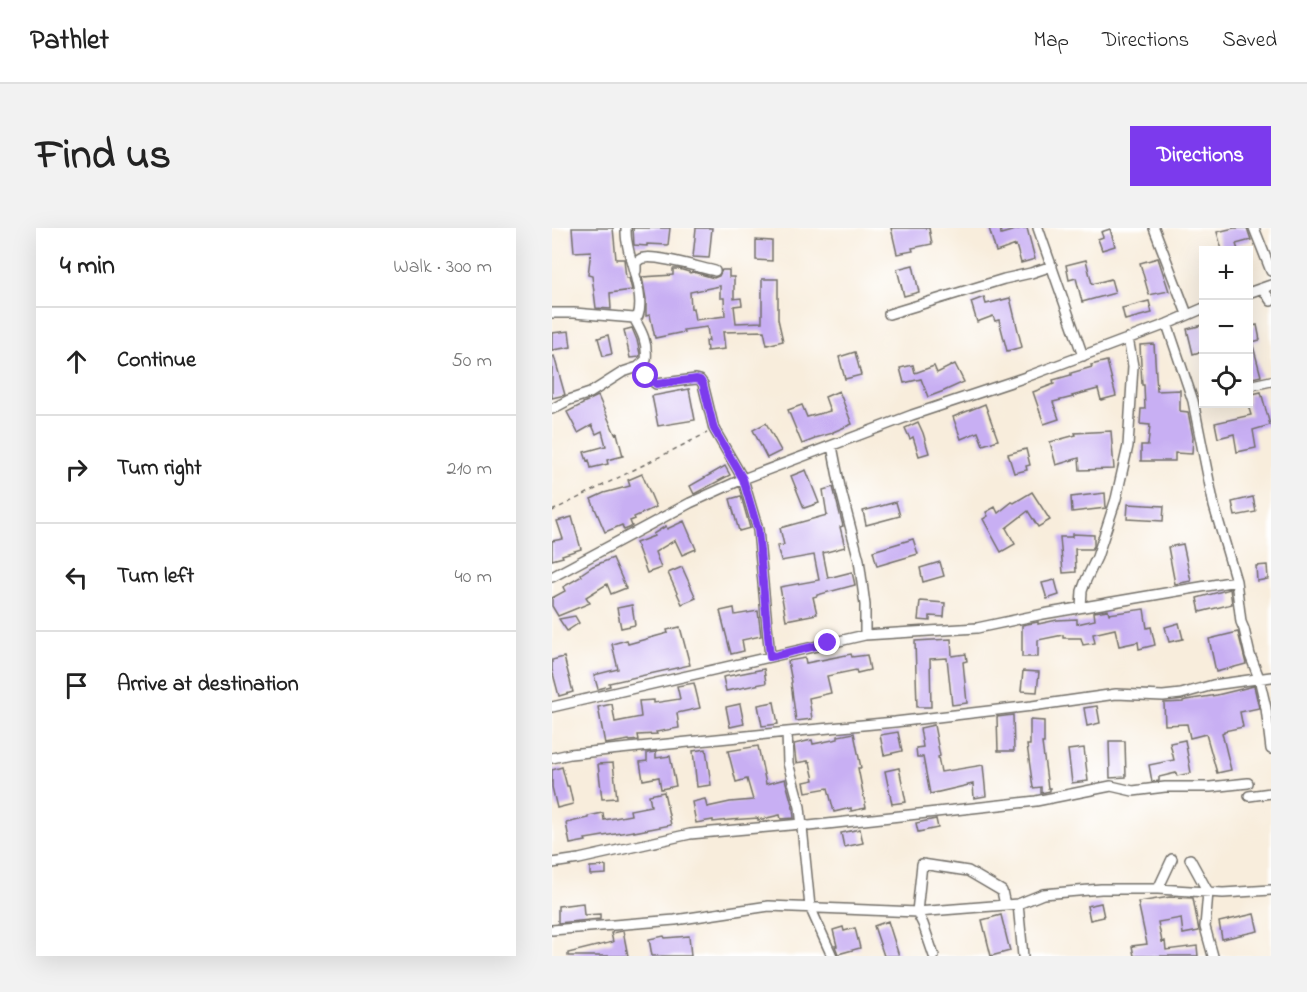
<!DOCTYPE html>
<html lang="en">
<head>
<meta charset="utf-8">
<style>
  body { margin:0; font-family:"Indie Flower",sans-serif; background:#f2f2f2; color:#222 }
  .controls { position:absolute; right:18px; top:18px; display:grid; overflow:hidden; border-radius:0px; box-shadow:0 6px 24px #0002 }
  .controls button { width:54px; height:54px; display:grid; place-items:center; padding:0; border:0; border-bottom:2px solid #e0e0e0; background:#fff; color:#222; font:30px sans-serif }
  .stop { position:absolute; width:18px; height:18px; margin:-14px; border:4px solid #7c3aed; border-radius:50%; background:#fff }
  .stop.end { background:#7c3aed; border-color:#fff; box-shadow:0 2px 6px #0008 }
  .list { margin:0; padding:0; list-style:none }
  h2 { display:flex; justify-content:space-between; align-items:center; height:78px; margin:0; padding:0 24px; font-size:26px }
  h2 small { font-size:20px; font-weight:400; color:#767676 }
  .list li { display:grid; grid-template-columns:39px 1fr auto; gap:18px; align-items:center; box-sizing:border-box; height:108px; padding:0 24px; border-top:2px solid #e0e0e0 }
  .list b { display:block; font-size:22px; white-space:nowrap }
  .list em { font-size:20px; font-style:normal; color:#767676 }
  .icon { flex:none; width:33px; height:33px; fill:none; stroke:currentColor; stroke-width:2; stroke-linecap:round; stroke-linejoin:round }
  .map { position:relative; flex:none; width:719px; height:728px; overflow:hidden; border-radius:0px }
  header { display:flex; align-items:center; gap:36px; box-sizing:border-box; height:84px; padding:0 30px; background:#fff; border-bottom:2px solid #e0e0e0 }
  header strong { font-size:28px }
  nav { display:flex; gap:33px; margin-inline-start:auto; font-size:21px }
  .intro { display:flex; align-items:center; justify-content:space-between; box-sizing:border-box; height:144px; padding:0 36px }
  h1 { margin:0; font-size:42px }
  .button { padding:15px 27px; border-radius:0px; background:#7c3aed; color:#fff; font-size:21px; font-weight:700 }
  main { display:flex; gap:36px; padding:0 36px }
  aside { flex:1; background:#fff; border-radius:0px; box-shadow:0 6px 24px #0002 }
  .map>svg:first-child { display:block }
  .building { fill:#c8aff3; fill-rule:evenodd }
  .lines { fill:none; stroke-linecap:round; stroke-linejoin:round }
  .minor-casing { stroke:#736f69; stroke-width:12 }
  .path { stroke:#736f69; stroke-width:1.5; stroke-dasharray:4.5 4.5; stroke-linecap:butt }
  .minor { stroke:#fff; stroke-width:9 }
  .route { stroke:#7c3aed; stroke-width:8 }
</style>
</head>
<body>
<header>
<strong>Pathlet</strong>
<nav><a>Map</a><a>Directions</a><a>Saved</a></nav>
</header>
<div class="intro"><h1>Find us</h1><a class="button">Directions</a></div>
<main>
<aside>
<h2>4 min<small>Walk · 300 m</small></h2>
<ul class="list">
<li><svg class="icon" aria-label="ahead" viewBox="0 0 24 24"><path d="M12 20V5M6 11l6-6 6 6"/></svg><div><b>Continue</b></div><em>50 m</em></li>
<li><svg class="icon" aria-label="right" viewBox="0 0 24 24"><path d="M7 20v-9h11M14 6l5 5-5 5"/></svg><div><b>Turn right</b></div><em>210 m</em></li>
<li><svg class="icon" aria-label="left" viewBox="0 0 24 24"><path d="M17 20v-9H6M10 6l-5 5 5 5"/></svg><div><b>Turn left</b></div><em>40 m</em></li>
<li><svg class="icon" aria-label="arrive" viewBox="0 0 24 24"><path d="M6 21V4h12l-3 4 3 4H6"/></svg><div><b>Arrive at destination</b></div></li>
</ul>
</aside>
<div class="map">
<svg width="719" height="728" viewBox="0 0 719 728">
  <rect width="100%" height="100%" fill="#fff"/>
  <filter id="ink" filterUnits="userSpaceOnUse"><feTurbulence type="fractalNoise" baseFrequency=".0167" numOctaves="2"/><feDisplacementMap in="SourceGraphic" scale="12" xChannelSelector="R" yChannelSelector="G"/><feConvolveMatrix kernelMatrix="1 2 1 2 8 2 1 2 1" color-interpolation-filters="sRGB"/></filter>
  <filter id="wash" filterUnits="userSpaceOnUse"><feTurbulence type="fractalNoise" baseFrequency=".008" numOctaves="4" result="noise"/><feDisplacementMap in="SourceGraphic" scale="24" xChannelSelector="R" yChannelSelector="G"/><feGaussianBlur stdDeviation="1.35" result="paint"/><feColorMatrix in="noise" values="0 0 0 0 0 0 0 0 0 0 0 0 0 0 0 0 0 1.4 0 .05"/><feComposite in="paint" operator="in"/></filter>
  <g filter="url(#wash)">
    <rect width="100%" height="100%" fill="#f8eddc"/>
    <g id="blocks">
      <!-- building -->
      <path class="building" d="M20,0h41l3,31h8l2,19h3l3,12 -22,3 1,16 -15,-1 -4,-32 -4,-1 3,-24 -17,1z
        M81,0h37l-2,17 -21,-1v2l-13,-1z
        M144,0h16l-3,30 -16,-1z
        M339,0h38l3,16 -20,4 1,3 -16,3z
        M437,0h11l1,6 21,-6h5l8,31 -14,4 -5,-18 -20,7z
        M682,0h13l4,12 -15,4 2,6h-16l-5,-18z
        M558,1l5,17 -13,4 -4,-11 5,-2 -2,-5z
        M204,12l16,1v20l-16,-1z
        M606,30l11,33 -20,4 -9,-32z
        M534,32l6,24 19,-5 4,14 -33,9 -6,-24 -7,2 -3,-15z
        M361,37l6,27 -15,4 -7,-27z
        M121,41h6l10,3 1,1 3,-1 21,6 5,-2 3,-6h7v7h5v22l7,-1 1,7 -8,1 2,17 26,-1v-43h16v40l5,22 -16,4 -3,-14 -41,1 2,17 -18,2 -1,-10h3l-2,-14 -24,3 1,2 -29,6 -5,-23 -4,1v-17l-4,-22 31,-2zM168,58v12h4l1,18 -30,4 -2,-12 -2,1 -1,-17z
        M432,69l2,7 24,-6 12,49 -15,4 -8,-31 -4,1 -2,-5 -16,6 -6,-20z
        M597,73l3,12 -27,7 -3,-12z
        M651,97v26l-10,3 -6,-25z
        M705,97l3,15 -8,2 9,34 -13,3v-52z
        M80,100l5,12 3,14 -1,3 -9,1 -6,-28z
        M17,103l2,16 -19,3v-17z
        M56,107l4,19 -9,2 -5,-18z
        M602,116l3,47 23,-1v21l8,1 5,25 -1,17 -17,-1v8h-34v-16h7l2,-20 -10,-1 1,-15h4l-1,-24h-2l-2,-40z
        M303,124l6,23 -16,4 -6,-22z
        M2,128l11,39 -13,3v-41z
        M555,133l9,35 -15,4 -3,-11 -26,7 1,1 -20,5 6,17 -15,5 -11,-32 21,-8 -1,-4 18,-5v-2l21,-6 -1,-2z
        M403,136l9,18 -20,9 -16,6 -7,-18 -17,4 -4,-15 13,-3 2,8 19,-7 3,7z
        M137,161l6,31 -37,6 -6,-30z
        M287,163l13,33 -19,8v1l-18,5v1l-13,5 -14,-34 14,-5 5,12 23,-6 -5,-14z
        M709,164l9,33 -17,5 3,18 -19,4 -3,-18 -16,4 -3,-15 36,-8 -3,-10v-10z
        M46,168l17,38 2,-1 6,23 -16,4 1,4 -17,4 -2,-8 -2,1 -3,-9 22,-6 -4,-15 -6,3 -4,-9 -14,8 -11,-21 16,-8v-1z
        M433,176l13,36 -15,5 -5,-13 -17,7 -8,-22z
        M366,194l5,11 6,20 -10,3 -6,-19 -3,2 -5,-11z
        M214,195l15,28 -14,7 -14,-28z
        M559,203l3,38 -34,1 -1,-12 -23,7 -6,-23 26,-7 -1,-2z
        M474,221l4,16 -4,1 1,4 -13,3 -6,-19z
        M173,238l5,9 -36,19 -4,-8z
        M254,242l13,33 -15,5 -13,-32z
        M90,246l14,33 -22,10 1,2 -5,2 2,5 -3,2 -5,2 -2,-5 -17,7 -14,-33 13,-6 26,-7 -2,-6z
        M281,259l10,39 -3,1 5,20 -22,6 5,25 24,-6 3,13 -38,10v1l-4,1 4,17 -31,6 -6,-33 39,-7 -5,-25 -33,6 -4,-15 7,-1 -4,-17 47,-13 -4,-25z
        M480,264l18,28 -12,7 -10,-16 -22,17 9,16 -14,8 -18,-33 5,-3 -2,-4 9,-5 3,6 14,-11 2,1z
        M553,265l1,15 -34,4 -1,-15z
        M189,268l9,32 -11,3 -9,-32z
        M701,269l3,15 -21,4 -3,-14z
        M344,274l4,14 -34,9 -3,-14z
        M576,276l36,2 -1,15 -36,-2z
        M20,289l9,32 -19,6 1,2 -11,3v-19l11,-2 -6,-18z
        M132,293l12,28 -14,6 -7,-15 -20,12 6,16 -14,5 -11,-30 18,-7 -1,-2 13,-8 1,3z
        M520,306l22,1v11l-2,3h-17l1,23 -13,1 -3,-36h12z
        M361,311l5,15 -41,12 -4,-15z
        M631,316l8,37 -16,3 -7,-37z
        M61,330l13,30 -15,6 -4,-10 -21,13 4,6 -32,13 -6,-10v-8l13,-7 -2,-4 19,-11 -1,-2 12,-8z
        M388,334l4,14 -21,6 -3,-14z
        M715,337l1,14 -11,2 -1,-15z
        M130,339l14,31 -14,6 -14,-31z
        M503,352l4,15 -12,4 -5,-16z
        M678,361l2,15 -32,8 -3,-14z
        M368,373l25,2 -1,14 -14,-1v5l-12,-1z
        M80,377l3,20 -14,3 -4,-20z
        M182,380l1,7 23,-4 3,25 -19,4 2,11 -13,3 -11,-43z
        M592,381l3,19 4,-1 4,18 -16,4 -1,-7 -19,4 -4,-17 -22,5 2,9 -12,2 -2,-7h-18v-3l-25,5v17h-16v-32l16,-3v2l19,-4 20,-1v5l18,-4 -1,-8 14,-2 1,4z
        M23,388l4,7 -12,8 -8,-12z
        M627,395l4,16 -14,3 -4,-15z
        M128,399l10,38 -81,18 1,3 -12,3 -4,-14 24,-6 -6,-25 15,-4 1,4 40,-11 -1,-3z
        M686,404l8,32 -30,8 -7,-33z
        M399,411l1,17 14,-2 1,7 -4,1 4,41 -15,2 -5,-47 -17,1 1,48h-14l-2,-66z
        M299,426l1,3 15,-2 3,15 -13,3 -1,-3 -29,6 4,17 -22,5 3,21 -16,2 -5,-38 1,-1 -4,-21 17,-3 1,5z
        M12,429l9,35 -14,4 -7,-26v-10z
        M212,441l2,14 -40,8 -3,-14z
        M471,443l16,1 -2,20 -16,-1z
        M142,455l6,25 -23,5 2,15 -23,4 1,2 -19,1 1,5 -9,1 -1,-1 -24,4 -7,-37 14,-3 3,18 26,-5 -2,-16 15,-1v3l26,-4 -3,-13z
        M702,458l5,22 -19,4 3,15 -19,4v1l-2,1 9,37 -14,3 -11,-39 -16,4 -3,-14 -22,1 -1,-22 19,-1v-1l3,-1 31,-5z
        M222,474l4,22 -16,2 -4,-21z
        M188,476l4,20 -14,3 -4,-20z
        M545,478l3,17 -13,3 -3,-18z
        M461,487l1,36h-16l-1,-34z
        M478,492l14,1v22h-2l6,45h2v3l-9,2v-6l-8,1 -6,-43h3z
        M382,497l6,31 -2,1 3,15 42,-7 3,31 -12,2 -1,-14 -43,10 -7,-37h-6l-1,-9 7,-1 -3,-19z
        M346,504l4,19 -18,4 -4,-20z
        M302,505l7,35h-3l8,40 -15,3v-3l-17,4 -6,-24 -22,4 -2,-10 10,-2 -4,-18 -2,1v-2l-12,2 -2,-19 18,-4 1,4 25,-5v-3z
        M633,512l6,33 -14,3 -1,-3 -17,4v4l-7,1 -3,-17 25,-5 -4,-17z
        M557,513h16l1,36 -16,1z
        M206,518l8,38 19,-5 8,29 1,10 -13,1 -1,-4 -22,5v-2l-28,2 -17,2v-2l-17,3 -4,-21 13,-3 2,8 23,-5 23,-2 -6,-21 -11,3 -8,-31z
        M532,520l4,33 -16,2 -4,-33z
        M154,521l5,36 -14,2 -4,-36z
        M104,524v6l14,-2 6,30 -15,3 -2,-12 -16,3 -3,-18 7,-1v-8z
        M61,535l4,35 -15,1 -4,-35z
        M10,539l5,19h2l4,18 -16,4 -5,-21v-17z
        M347,540l7,34 -14,2 -7,-33z
        M112,564l7,33 -37,7v-1l-49,8 1,2 -16,3 -4,-21 22,-5v-2l15,-3 1,7 27,-5 -1,-5 21,-4 -2,-11z
        M384,591l2,9 -20,4 -2,-9z
        M308,601l3,14 -19,4 -3,-14z
        M54,638v8l-16,1v-8z
        M618,669l23,1 6,33 -16,3 -2,-16 -23,4 4,20 3,-1 1,9 31,-4 1,10h-64l-2,-10 15,-2 -9,-42z
        M31,675l1,12 16,-1v5l-42,4v-17z
        M549,675l3,14 -14,3 -3,-14z
        M702,686l4,17 -36,8 -3,-17z
        M449,687l9,36 -19,5 -9,-36z
        M336,693l11,35h-15l-10,-30z
        M291,699l1,4 11,-3 5,20 -22,6 -3,-8h2l-4,-16z
        M71,703l5,25h-60v-3l45,-11 -2,-9z
        M112,708l1,2 24,-2 2,20h-39l-3,-17z"/>
    </g>
  </g>
  <g filter="url(#ink)">
    <use href="#blocks" fill-opacity="0" stroke="#736f69" stroke-width="1.5"/>
    <g class="lines">
      <!-- minor casing -->
      <g class="minor-casing">
        <path id="minor" d="M486,0l45,128
          M602,0l33,86
          M702,0l17,43
          M84,43v-8c3,-3 4,-5 8,-5 13,-3 57,10 71,13
          M710,60l9,13
          M696,65l23,-8
          M0,85h22l60,5 4,-2c7,-19 -8,-53 -11,-74 -1,-4 -1,-9 -1,-14
          M337,86l115,-35 27,-6 21,-7
          M615,96l26,77 21,105 22,75 5,41 3,7 6,26 9,23 7,30 5,41
          M86,139l8,9 10,8 40,-5 4,1 3,4 11,45 29,50 15,51 12,127
          M696,158l23,-5
          M0,181l17,-9 21,-7 33,-21 15,-5 8,-7c2,-17 -4,-28 -12,-42
          M280,218l8,41 19,73 6,45v30
          M0,349l138,-74 53,-24 169,-64 114,-38 141,-53 37,-16
          M529,379l1,-16 4,-11 11,-23 19,-58 12,-53 5,-80 -5,-28
          M0,479l313,-72 112,-7 66,-14 193,-33
          M235,504l1,31 12,44 10,100 22,49
          M0,530l18,-4 217,-22 108,-10 137,-16 84,-12 47,2 18,-2 32,-9 58,-8
          M697,568l22,-3
          M638,631l18,33 -3,35 8,29
          M0,635l27,-4 111,-25 111,-10 8,2 227,-25 75,-15 22,5 32,-4h45l38,-4
          M606,661l14,-30
          M466,676l5,52
          M0,702l123,-10 94,-14 148,6 101,-8 25,-10 58,-5h57l65,4 48,-3
          M382,728l-11,-32 -6,-12 5,-48 46,7 34,20 3,14"/>
      </g>
      <!-- path -->
      <path class="path" d="M0,283l155,-78"/>
      <!-- minor -->
      <use href="#minor" class="minor"/>
    </g>
  </g>
  <g class="lines" filter="url(#ink)">
    <!-- route -->
    <path class="route" d="M94,148l10,8 40,-5 4,1 3,4 11,45 29,50 15,51 12,127 58,-14"/>
  </g>
</svg>
<div class="controls">
<button>+</button>
<button>−</button>
<button><svg class="icon" aria-label="locate" viewBox="0 0 24 24"><circle cx="12" cy="12" r="6"/><path d="M12 2v4M12 18v4M2 12h4M18 12h4"/></svg></button>
</div>
<div class="stop" style="left:94px;top:148px"></div>
<div class="stop end" style="left:276px;top:415px"></div>
</div>
</main>
</body>
</html>
